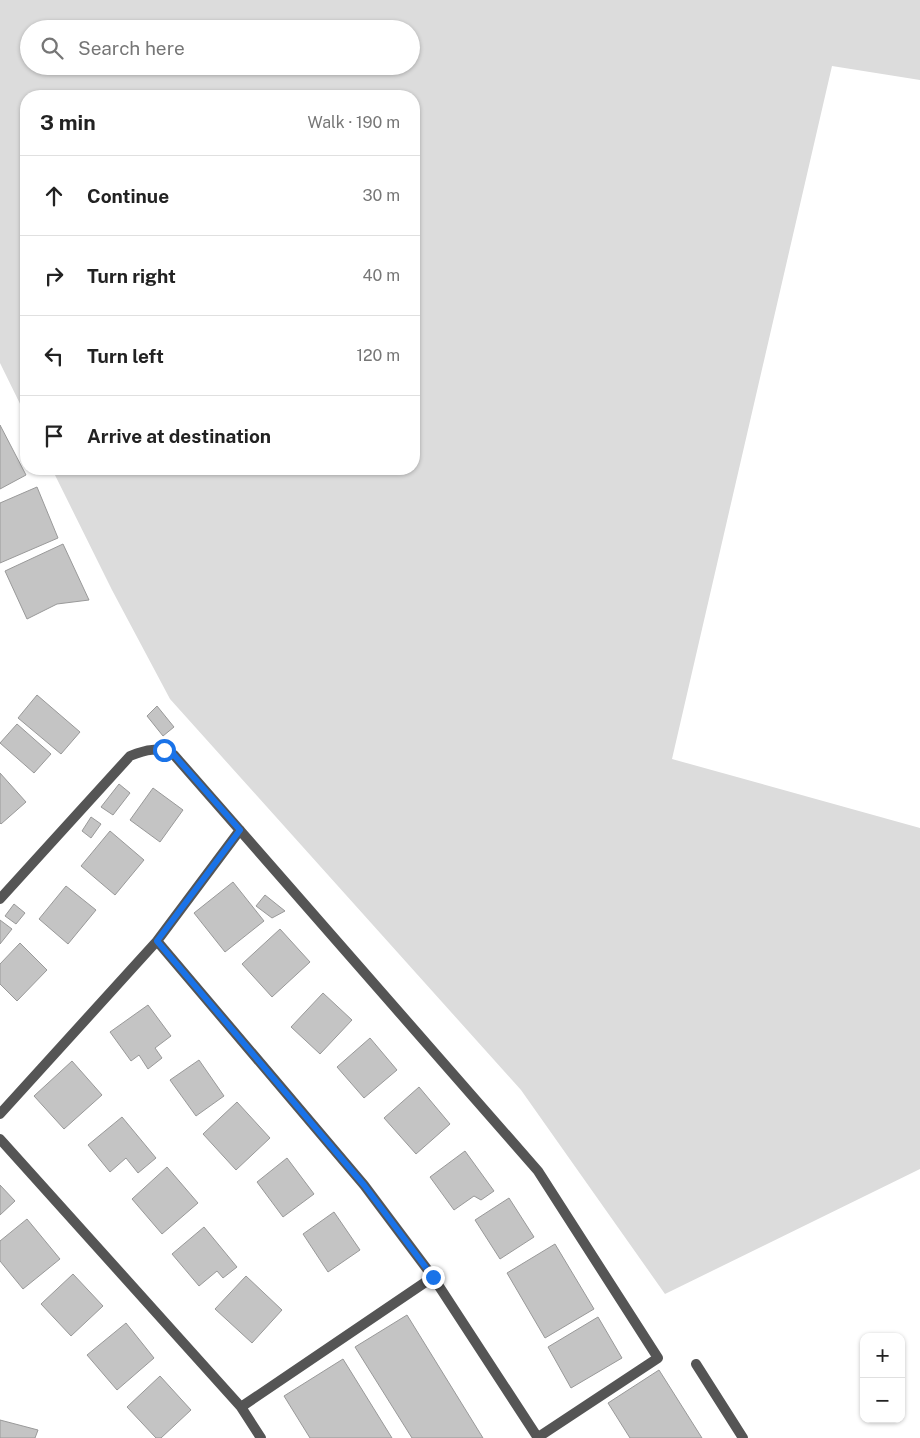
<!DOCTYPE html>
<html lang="en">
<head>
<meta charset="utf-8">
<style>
  body { margin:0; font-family:"Public Sans",sans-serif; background:#f2f2f2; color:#222 }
  .controls { position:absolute; right:15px; bottom:15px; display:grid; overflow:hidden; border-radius:10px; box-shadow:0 1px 4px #0004 }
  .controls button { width:45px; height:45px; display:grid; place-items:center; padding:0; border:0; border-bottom:1px solid #e0e0e0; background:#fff; color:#222; font:25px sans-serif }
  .stop { position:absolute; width:15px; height:15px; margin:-11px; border:4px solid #1a73e8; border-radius:50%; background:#fff }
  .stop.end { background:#1a73e8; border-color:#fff; box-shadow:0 1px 5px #0008 }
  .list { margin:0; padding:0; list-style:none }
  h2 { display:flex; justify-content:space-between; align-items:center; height:65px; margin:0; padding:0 20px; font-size:21px }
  h2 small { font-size:16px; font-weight:400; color:#767676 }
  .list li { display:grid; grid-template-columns:32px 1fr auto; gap:15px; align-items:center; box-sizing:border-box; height:80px; padding:0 20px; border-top:1px solid #e0e0e0 }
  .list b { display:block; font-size:19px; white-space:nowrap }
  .list em { font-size:16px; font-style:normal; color:#767676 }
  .icon { flex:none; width:28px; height:28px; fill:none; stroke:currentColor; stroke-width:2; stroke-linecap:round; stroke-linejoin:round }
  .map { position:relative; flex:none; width:920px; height:1438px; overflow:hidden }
  .search { position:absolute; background:#fff; box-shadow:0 1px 4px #0004; left:20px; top:20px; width:400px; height:55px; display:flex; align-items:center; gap:12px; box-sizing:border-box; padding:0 18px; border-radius:28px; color:#767676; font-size:19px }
  .panel { position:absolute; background:#fff; box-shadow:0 1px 4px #0004; left:20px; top:90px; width:400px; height:385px; border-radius:20px }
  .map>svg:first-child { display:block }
  .green { fill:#dcdcdc; fill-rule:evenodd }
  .building { fill:#c4c4c4; stroke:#999 }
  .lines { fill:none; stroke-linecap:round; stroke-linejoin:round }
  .street { stroke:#555; stroke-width:10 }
  .route { stroke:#1a73e8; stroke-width:6 }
</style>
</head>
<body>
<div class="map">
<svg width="920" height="1438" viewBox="0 0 920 1438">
  <rect width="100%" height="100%" fill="#fff"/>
  <!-- green -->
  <path class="green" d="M0,0h920v80l-88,-14 -160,693 248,69v341l-255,125 -144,-204 -351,-391 -58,-109 -60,-121h362v-373h-388v320l-26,-53zM29,29h382v37h-382z"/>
  <!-- building -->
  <path class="building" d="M0,425l26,50 -26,14z
    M37,487l21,51 -58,25v-60z
    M63,544l26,56 -32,4 -30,15 -22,-48z
    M37,695l43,37 -19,22 -43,-36z
    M157,706l17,21 -11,9 -16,-20z
    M17,724l34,30 -17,19 -34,-30z
    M0,773l26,29 -25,22 -1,-1z
    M119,784l11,9 -17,22 -12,-8z
    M153,788l30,22 -23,32 -30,-22z
    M91,817l10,7 -10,14 -9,-7z
    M110,831l34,29 -29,35 -34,-29z
    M233,882l31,39 -39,31 -31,-39z
    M66,886l30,24 -28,34 -29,-25z
    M265,895l20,16 -13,7 -16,-12z
    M14,904l11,9 -9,11 -11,-8z
    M0,920l12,9 -12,15z
    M280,929l30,33 -38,35 -30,-33z
    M20,943l27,27 -30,31 -17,-17v-20z
    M323,993l29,27 -32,34 -29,-27z
    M148,1005l23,31 -16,12 7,10 -14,11 -9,-14 -8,6 -21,-29z
    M370,1038l27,32 -33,28 -27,-31z
    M199,1060l25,36 -28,20 -26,-36z
    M72,1061l30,34 -38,34 -30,-33z
    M419,1087l31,37 -34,30 -32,-36z
    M237,1102l33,36 -34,32 -33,-36z
    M122,1117l34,41 -18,15 -12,-15 -16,14 -22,-27z
    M465,1151l29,40 -13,9 -7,-4 -20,14 -24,-33z
    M287,1158l27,36 -31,23 -26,-35z
    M167,1167l31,36 -36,31 -30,-35z
    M0,1185l15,16 -15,14z
    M509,1198l25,39 -34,22 -25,-39z
    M334,1212l26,38 -32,22 -25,-38z
    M27,1219l33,40 -37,30 -23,-28v-20z
    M204,1227l33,40 -14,11 -6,-7 -18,15 -27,-32z
    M555,1244l39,65 -49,29 -38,-65z
    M73,1274l30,32 -32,30 -30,-32z
    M246,1276l36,34 -30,33 -37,-34z
    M407,1315l76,123h-71l-57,-91z
    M598,1317l24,41 -51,30 -23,-41z
    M126,1323l28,35 -37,32 -30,-35z
    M343,1359l49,79h-82l-26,-42z
    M659,1370l43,68h-72l-22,-35z
    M160,1376l31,34 -30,28h-5l-29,-31z
    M0,1420l38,10 -3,8h-35z"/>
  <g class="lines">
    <!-- street -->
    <path class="street" d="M0,899l130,-143c17,-7 27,-9 44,-1l364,416 120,187 -121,80
      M157,941l207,244 69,92 105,161
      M0,1114l157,-173 83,-111
      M0,1139l241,268 20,31
      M696,1364l47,74
      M241,1407l192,-130"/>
  </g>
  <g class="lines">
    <!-- route -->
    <path class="route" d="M164,750l10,5 66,75 -83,111 207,244 69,92"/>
  </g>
</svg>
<div class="controls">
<button>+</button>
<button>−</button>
</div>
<div class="stop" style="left:164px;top:750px"></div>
<div class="stop end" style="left:433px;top:1277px"></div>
<div class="search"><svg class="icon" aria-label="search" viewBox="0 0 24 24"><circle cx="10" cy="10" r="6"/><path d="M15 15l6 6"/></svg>Search here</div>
<section class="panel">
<h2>3 min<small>Walk · 190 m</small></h2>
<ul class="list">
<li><svg class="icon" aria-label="ahead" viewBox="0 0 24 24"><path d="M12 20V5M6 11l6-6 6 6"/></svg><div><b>Continue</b></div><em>30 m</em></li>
<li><svg class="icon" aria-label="right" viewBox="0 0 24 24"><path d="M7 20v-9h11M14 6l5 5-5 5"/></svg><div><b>Turn right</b></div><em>40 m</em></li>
<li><svg class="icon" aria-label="left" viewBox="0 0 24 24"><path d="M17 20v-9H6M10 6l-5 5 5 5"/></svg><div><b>Turn left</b></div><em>120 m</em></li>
<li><svg class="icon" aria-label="arrive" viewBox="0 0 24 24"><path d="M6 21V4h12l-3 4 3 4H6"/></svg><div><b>Arrive at destination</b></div></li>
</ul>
</section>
</div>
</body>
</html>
